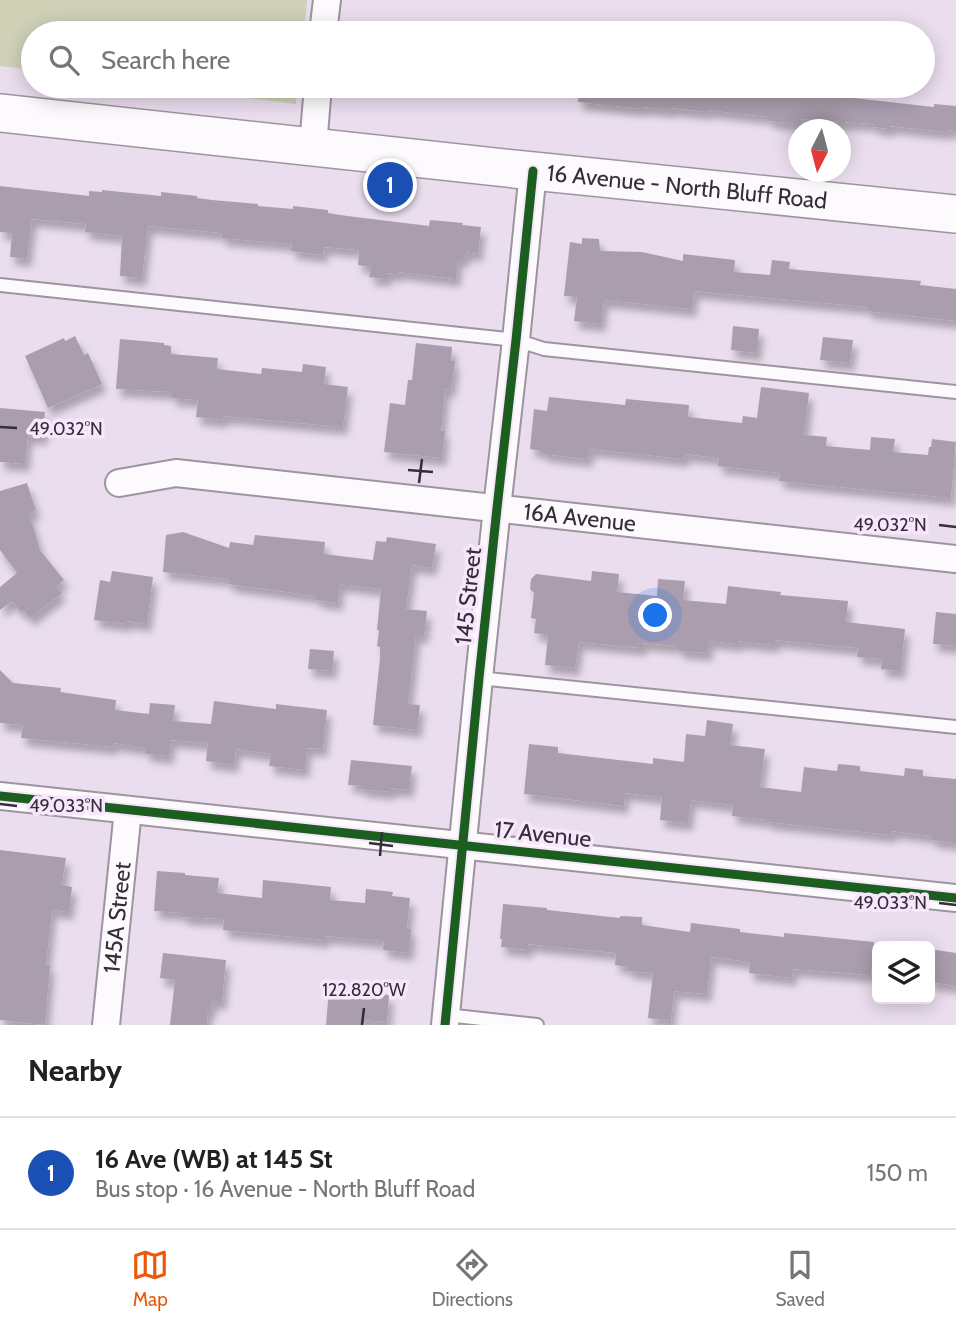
<!DOCTYPE html>
<html lang="en">
<head>
<meta charset="utf-8">
<style>
  body { margin:0; font-family:Cabin,sans-serif; background:#f6f6f6; color:#222 }
  .controls { position:absolute; right:21px; bottom:21px; display:grid; overflow:hidden; border-radius:10px; box-shadow:0 4px 18px #0003 }
  .controls button { width:63px; height:63px; display:grid; place-items:center; padding:0; border:0; border-bottom:2px solid #e0e0e0; background:#fff; color:#222; font:35px sans-serif }
  .compass { position:absolute; left:788px; top:119px; width:63px; height:63px; border-radius:50%; background:#fff; box-shadow:0 4px 18px #0003; rotate:186deg }
  .you { position:absolute; left:656px; top:616px; width:24px; height:24px; margin:-18px; border:5px solid #fff; border-radius:50%; background:#1a73e8; box-shadow:0 0 0 10px #1a73e833 }
  .badge { display:grid; place-items:center; width:46px; height:46px; border-radius:50%; background:#ea580c; color:#fff; font-size:23px; font-weight:700 }
  .pin { position:absolute; translate:-50% -50%; border:4px solid #fff; box-shadow:0 2px 7px #0006 }
  .list { margin:0; padding:0; list-style:none }
  h2 { display:flex; justify-content:space-between; align-items:center; height:91px; margin:0; padding:0 28px; font-size:30px }
  h2 small { font-size:23px; font-weight:400; color:#767676 }
  .list li { display:grid; grid-template-columns:46px 1fr auto; gap:21px; align-items:center; box-sizing:border-box; height:112px; padding:0 28px; border-top:2px solid #e0e0e0 }
  .list b { display:block; font-size:26px; white-space:nowrap }
  .list p { margin:0; font-size:23px; white-space:nowrap; color:#767676 }
  .list em { font-size:23px; font-style:normal; color:#767676 }
  .icon { flex:none; width:38px; height:38px; fill:none; stroke:currentColor; stroke-width:2; stroke-linecap:round; stroke-linejoin:round }
  .map { position:relative; flex:none; width:956px; height:1025px; overflow:hidden }
  .search { position:absolute; background:#fff; box-shadow:0 4px 18px #0003; left:21px; right:21px; top:21px; height:77px; display:flex; align-items:center; gap:18px; box-sizing:border-box; padding:0 24px; border-radius:38px; color:#767676; font-size:26px }
  .sheet { height:203px; background:#fff }
  nav { display:flex; justify-content:space-around; align-items:center; box-sizing:border-box; height:98px; border-top:2px solid #e0e0e0; background:#fff; font-size:19px; color:#767676 }
  nav a { display:grid; justify-items:center; gap:4px }
  nav .on { color:#ea580c }
  .map>svg:first-child { display:block }
  .green { fill:#ced1b6 }
  .building { fill:#aa9dae; filter:url(#shadow) }
  .lines { fill:none; stroke-linecap:round; stroke-linejoin:round }
  .lane-casing { stroke:#9e94a0; stroke-width:16 }
  .street-casing { stroke:#9e94a0; stroke-width:30 }
  .secondary-casing { stroke:#9e94a0; stroke-width:40 }
  .lane { stroke:#fcfafc; stroke-width:12 }
  .street { stroke:#fcfafc; stroke-width:26 }
  .secondary { stroke:#fcfafc; stroke-width:37 }
  .cycleway-casing { stroke:#f8e6fd; stroke-width:13 }
  .cycleway { stroke:#1b5e20; stroke-width:9 }
  .ticks { fill:none; stroke:#352d38; stroke-width:2.5 }
  .labels { text-anchor:middle; dominant-baseline:central; stroke-width:7; stroke-linejoin:round; paint-order:stroke }
  .street-label { font-size:23px; fill:#352d38; stroke:#f8e6fd }
  .ticks-label { font-size:18px; text-anchor:middle; fill:#352d38; stroke:#f8e6fd; stroke-width:7; stroke-linejoin:round; paint-order:stroke }
</style>
</head>
<body>
<div class="map">
<svg width="956" height="1025" viewBox="0 0 956 1025">
  <defs>
    <filter id="shadow"><feDropShadow dx="4.5" dy="8" stdDeviation="3.5" flood-color="#0004"/></filter>
  </defs>
  <rect width="100%" height="100%" fill="#eaddee"/>
  <!-- green -->
  <path class="green" d="M0,0h307l-3,33h-271v37l-33,-4z
    M154,86h144l-2,18z"/>
  <!-- building -->
  <path class="building" d="M580,86h142l35,4v-2l61,6 116,13v-3l22,2v25l-9,-1v2l-57,-6v3l-17,-2 1,-3 -74,-5v5l-31,-3v-4l-61,-7 -1,2 -36,-4v2l-28,-3v2l-65,-7z
    M0,186l89,10v-5l13,1v-2l59,6v-4l36,4v2l15,2 46,4v2l35,3v-3l35,4v3l19,3 82,10 1,-6 33,3 -1,2 19,2 -3,27 -12,-2 -1,7h-7l-2,20 -57,-7 -1,2 -11,-1v6l-18,-2 2,-10 -13,-2 1,-15 -35,-3 -1,8 -32,-4 1,-7 -71,-6 1,-5 -74,-7 -6,52 -22,-2 2,-40 -37,-4 1,-8 -54,-5 -5,40 -17,-2 2,-24 -12,-1z
    M582,238l17,1 1,12 42,1 41,9v-7l52,6 -1,12 36,3 2,-15 18,2 -1,7 132,12 -1,4 36,4v32l-89,-10 1,-4 -174,-16 -2,18 -88,-9 -3,24 -27,-3 3,-24 -13,-1 6,-54 12,2z
    M733,326l26,3 -2,24 -26,-3z
    M75,336l9,19 4,-2 14,31 -54,24 -23,-52 39,-18 1,3z
    M823,337l30,3 -3,23 -30,-3z
    M120,339l44,4v2l7,1v8l47,4 -1,11 44,5 1,-6 40,4 1,-8 23,3 -2,17 24,3 -5,40 -119,-11 -1,4 -27,-3 2,-17 -26,-2v-6l-56,-3z
    M416,343l36,4 -1,14h4l-4,29 -6,-1 -4,42h4l-3,27 -58,-6 6,-49 15,2 3,-25h4z
    M761,387l48,6 -5,42 23,2 -1,9 44,4 1,-13 24,2 -2,13 35,3 1,-8h2l1,-8 24,3 -5,56 -172,-17 1,-8 -62,-7 1,-8 -34,-4 -1,5 -94,-10 -2,10 -45,-5v-3l-13,-2 4,-40 13,2 2,-14 76,8 1,-6 63,6 -1,12 54,6 1,-7 14,2z
    M0,408l45,4 -2,25 -15,-1 -3,28 -25,-2z
    M27,483l9,28 -7,2 11,37 24,30 -8,7 6,6 -32,25 -7,-8 -2,2 -9,-11 -12,9v-23l17,-14 -17,-23v-59z
    M183,532l46,16 1,-6 23,3 2,-10 70,7 -1,12 49,6 3,-19 10,1 1,-5 49,7 -4,24 -20,-3 -6,44 21,2 -3,24h-8l-8,69 12,1 -3,25 -44,-5 7,-67v-11l-3,-1 2,-16h-2l4,-41 -41,-5 -2,19 -22,-3v-4l-88,-12 1,-5 -66,-7 3,-37z
    M112,571l41,6 -6,47 -20,-3v3l-33,-4 6,-40 10,2z
    M592,571l27,3 -2,18 40,4 1,-17 27,2 -2,19 43,4 2,-18 53,6 -1,3 68,6 -2,21 59,7 -4,42 -20,-2 1,-10 -25,-2 1,-9 -83,-8v5l-36,-4 -1,3 -29,-3 -1,12 -29,-2v-5l-37,-3v5l-63,-6 -4,26 -30,-3 3,-30 -14,-2 2,-14 -5,-1 3,-25 -4,-4 1,-10 5,-5 55,7z
    M936,612l20,2v32l-23,-2z
    M310,649l24,2 -2,20 -24,-2z
    M0,670l13,13 48,5 -1,4 56,8 -1,10 34,4 1,-11 25,2 -2,16 38,3 3,-23 62,8v-5l51,6 -4,39 -16,-1 -2,22 -36,-4 2,-12 -35,-5 -2,16 -28,-4 2,-18 -37,-3 -2,16 -23,-2v-6l-32,-5 -1,4 -92,-9 2,-13 -23,-2z
    M707,720l26,4 -3,21 35,4 -5,38 41,5 3,-25 33,4 1,-7 22,2v5l44,5 1,-8 18,2v6l33,3v64l-24,-3v-4l-40,-5 -1,4 -123,-13v-2l-36,-4 1,-11 -42,-5 -3,23 -28,-3 2,-23 -37,-4 -1,13 -100,-12 5,-50 29,3v6l95,11v-6l31,4 2,-28 19,2z
    M351,760l61,6 -3,24 -18,-2v4l-30,-3 1,-3 -14,-1z
    M0,850l66,8 -4,27 10,2 -3,25 -17,-2 -6,55h4l-5,60 -45,-5z
    M157,871l28,2v2l34,3 -2,15 45,5 1,-18 68,7 -1,13 35,3 1,-14 27,3 -1,4 18,2 -3,30 4,1 -2,24 -26,-3 1,-9 -59,-5v4l-102,-10 1,-11 -42,-2 1,-4 -29,-2z
    M503,904l44,4v2l73,8v-2l22,1v8l48,7 1,-9 49,6v3l44,5v-4l90,9 -3,33 -78,-6 -1,9 -43,-5 1,-11 -39,-5 -4,37 -33,-3 -3,30 -23,-3 5,-45 -25,-2 1,-4 -14,-2 1,-12 -88,-9v6l-27,-3 1,-8h-2z
    M930,949l26,4v33l-26,-4z
    M163,953l63,7 -4,42 -10,-1 -1,9h-3l-1,15h-37l5,-45 -15,-2z
    M329,989l60,6 -2,27 -22,-2 -1,5h-38z"/>
  <g class="lines">
    <!-- lane casing -->
    <g class="lane-casing">
      <path id="lane" d="M0,285l516,55 28,9 412,43
        M479,678l477,49
        M446,1015l91,10"/>
    </g>
    <!-- street casing -->
    <g class="street-casing">
      <g id="street">
        <path d="M323,33l4,-33"/>
        <path d="M313,146l5,-60"/>
        <path id="s1" d="M119,483l57,-10 780,86"/>
        <path d="M0,796l956,102"/>
        <path id="s2" d="M106,1025l22,-215"/>
        <path d="M445,1025l34,-347 18,-170 19,-168 17,-169"/>
      </g>
    </g>
    <!-- secondary casing -->
    <g class="secondary-casing">
      <g id="secondary">
        <path id="s3" d="M0,113l533,58 423,43"/>
      </g>
    </g>
    <!-- lane -->
    <use href="#lane" class="lane"/>
    <!-- street -->
    <use href="#street" class="street"/>
    <!-- secondary -->
    <use href="#secondary" class="secondary"/>
    <!-- cycleway casing -->
    <g class="cycleway-casing">
      <path id="cycleway" d="M0,796l956,102
        M445,1025l34,-347 18,-170 19,-168 17,-169"/>
    </g>
    <!-- cycleway -->
    <use href="#cycleway" class="cycleway"/>
  </g>
  <!-- ticks -->
  <path class="ticks" d="M0,427l17,1M408,470l25,2M419,483l3,-24M939,525l17,2M0,804l17,2M369,843l24,3M380,856l2,-24M939,903l17,2M362,1025l2,-17"/>
  <g class="labels">
    <!-- street labels -->
    <g class="street-label">
      <text stroke="none"><textPath href="#s3" startOffset="691">16 Avenue - North Bluff Road</textPath></text>
      <text stroke="none"><textPath href="#s1" startOffset="464">16A Avenue</textPath></text>
      <text transform="translate(468 596) rotate(-84)">145 Street</text>
      <text transform="translate(543 834) rotate(6)">17 Avenue</text>
      <text stroke="none"><textPath href="#s2" startOffset="108">145A Street</textPath></text>
    </g>
  </g>
  <g class="ticks-label">
    <text x="66" y="435">49.032°N</text>
    <text x="890" y="531">49.032°N</text>
    <text x="66" y="812">49.033°N</text>
    <text x="890" y="909">49.033°N</text>
    <text x="364" y="996">122.820°W</text>
  </g>
</svg>
<div class="controls">
<button><svg class="icon" aria-label="layers" viewBox="0 0 24 24"><path d="M12 4l9 5-9 5-9-5zM3 14l9 5 9-5"/></svg></button>
</div>
<svg class="compass" viewBox="-18 -18 36 36"><path d="M0-13l5 13h-10z" fill="#e53935"/><path d="M0 13l5-13h-10z" fill="#767676"/></svg>
<div class="you"></div>
<div class="pin badge" style="left:390px;top:185px;background:#1a4fb4">1</div>
<div class="search"><svg class="icon" aria-label="search" viewBox="0 0 24 24"><circle cx="10" cy="10" r="6"/><path d="M15 15l6 6"/></svg>Search here</div>
</div>
<section class="sheet">
<h2>Nearby<small></small></h2>
<ul class="list">
<li><span class="badge" style="background:#1a4fb4">1</span><div><b>16 Ave (WB) at 145 St</b><p>Bus stop · 16 Avenue - North Bluff Road</p></div><em>150 m</em></li>
</ul>
</section>
<nav>
<a class="on"><svg class="icon" aria-label="map" viewBox="0 0 24 24"><path d="M3 6l6-2 6 2 6-2v14l-6 2-6-2-6 2zM9 4v14M15 6v14"/></svg>Map</a>
<a><svg class="icon" aria-label="directions" viewBox="0 0 24 24"><path d="M12 3l9 9-9 9-9-9zM9 14v-3h6M13 9l2 2-2 2"/></svg>Directions</a>
<a><svg class="icon" aria-label="saved" viewBox="0 0 24 24"><path d="M7 4h10v16l-5-4-5 4z"/></svg>Saved</a>
</nav>
</body>
</html>
